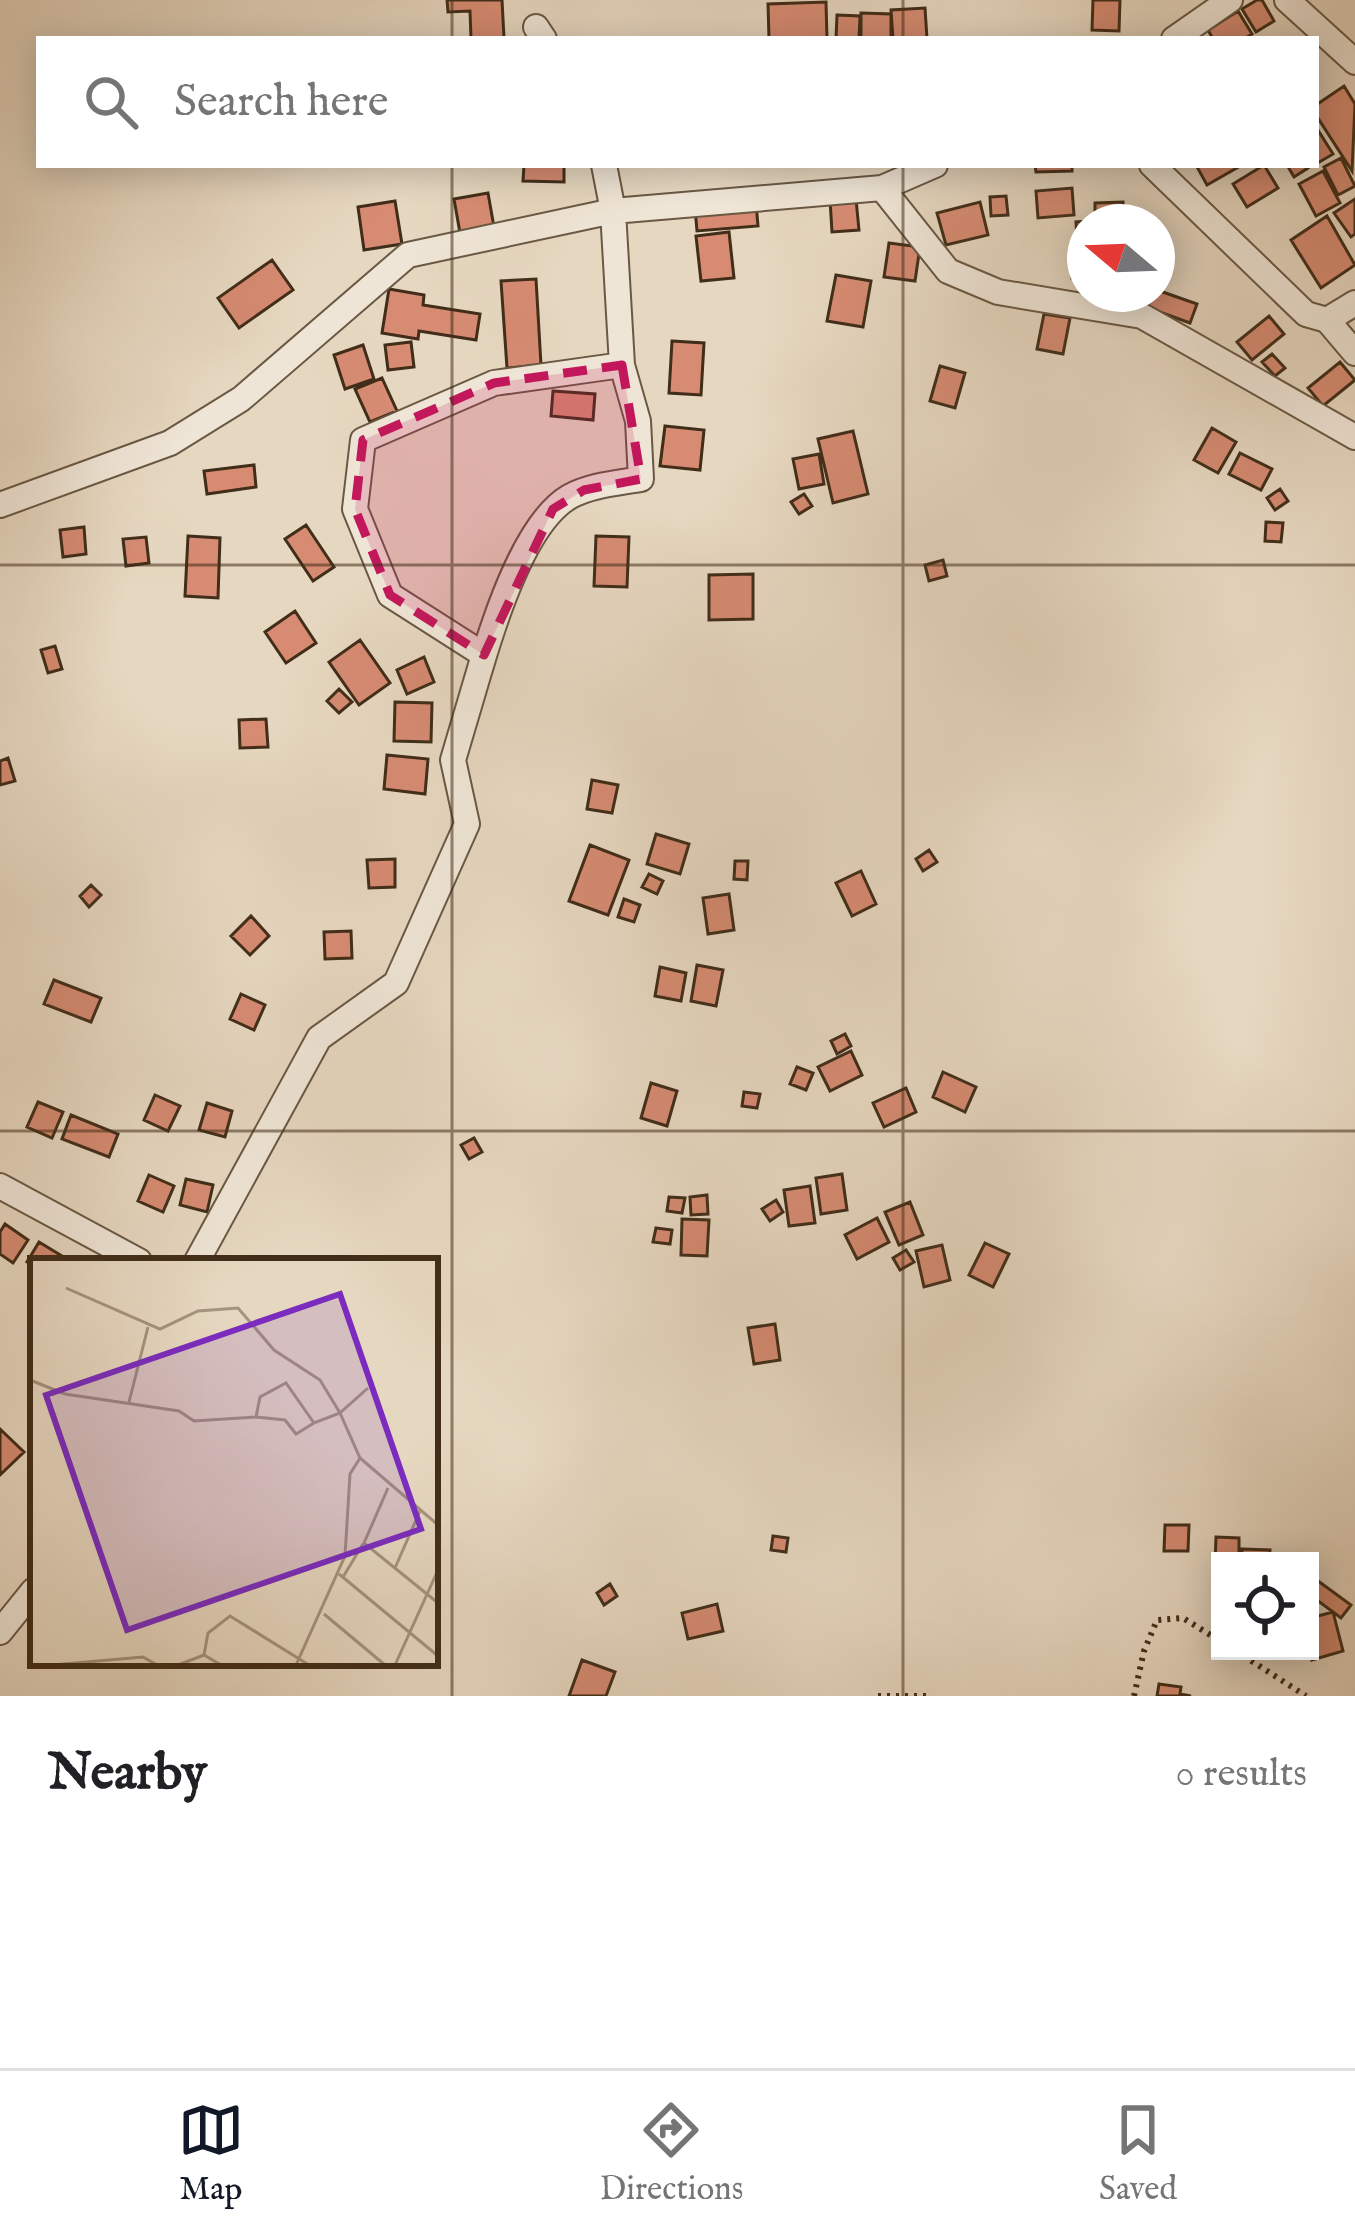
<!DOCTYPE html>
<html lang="en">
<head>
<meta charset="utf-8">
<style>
  body { margin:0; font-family:"IM FELL English",serif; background:#f2f2f2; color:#202124 }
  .controls { position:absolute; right:36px; bottom:36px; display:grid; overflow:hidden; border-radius:0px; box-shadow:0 6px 30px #0003 }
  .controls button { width:108px; height:108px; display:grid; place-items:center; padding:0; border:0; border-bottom:3px solid #e0e0e0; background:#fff; color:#202124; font:60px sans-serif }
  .compass { position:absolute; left:1067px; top:204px; width:108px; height:108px; border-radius:50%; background:#fff; box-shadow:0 6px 30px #0003; rotate:289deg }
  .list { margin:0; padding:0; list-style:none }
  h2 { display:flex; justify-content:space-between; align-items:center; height:156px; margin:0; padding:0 48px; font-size:51px }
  h2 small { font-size:39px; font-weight:400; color:#757577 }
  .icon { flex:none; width:66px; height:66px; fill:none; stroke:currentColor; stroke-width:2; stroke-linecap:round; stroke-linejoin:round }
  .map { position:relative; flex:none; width:1355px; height:1696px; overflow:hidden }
  .search { position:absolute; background:#fff; box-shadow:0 6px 30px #0003; left:36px; right:36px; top:36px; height:132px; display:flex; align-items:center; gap:30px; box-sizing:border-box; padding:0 42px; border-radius:0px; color:#757577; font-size:45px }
  .sheet { height:372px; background:#fff }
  nav { display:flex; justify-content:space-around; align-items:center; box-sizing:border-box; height:168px; border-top:3px solid #e0e0e0; background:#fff; font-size:33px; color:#757577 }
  nav a { display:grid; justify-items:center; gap:6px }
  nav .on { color:#111827 }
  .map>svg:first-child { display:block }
  .building { fill:#d68b72; stroke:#412d19; stroke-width:3 }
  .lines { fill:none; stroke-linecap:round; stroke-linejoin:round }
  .street-casing { stroke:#6a5843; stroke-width:28 }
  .path { stroke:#412d19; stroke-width:6; stroke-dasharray:3 6; stroke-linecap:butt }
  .street { stroke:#efe5d6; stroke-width:24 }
  .marked { fill:#c2185b; fill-opacity:0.2; stroke:#c2185b; stroke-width:9; stroke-dasharray:24 15; stroke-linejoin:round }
  .grid { fill:none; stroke:#412d19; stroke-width:3; stroke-opacity:0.55 }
  .inset-road { fill:none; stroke:#a4937d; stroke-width:3 }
  .view { fill:#7b2cbf; fill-opacity:0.15; stroke:#7b2cbf; stroke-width:6 }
  .inset-edge { fill:none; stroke:#412d19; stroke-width:6 }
</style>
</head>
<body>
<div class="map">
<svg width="1355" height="1696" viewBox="0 0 1355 1696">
  <rect width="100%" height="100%" fill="#e6d7c0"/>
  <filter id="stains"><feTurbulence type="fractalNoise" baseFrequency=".00167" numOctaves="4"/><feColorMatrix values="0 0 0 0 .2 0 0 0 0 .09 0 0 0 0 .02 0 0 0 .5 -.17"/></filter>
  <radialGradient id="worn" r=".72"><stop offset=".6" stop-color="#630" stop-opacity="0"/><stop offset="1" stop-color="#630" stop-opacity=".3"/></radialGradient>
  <!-- building -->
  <path class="building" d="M447,0h55l2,38 -33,1 -1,-28 -22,1z
    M1093,0h27l-1,31 -27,-1z
    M1257,0h5l12,21 -18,11 -14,-23z
    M826,2l1,37h-58l-1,-35z
    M925,8l2,31h-34l-2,-29z
    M1238,11l14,23 -8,5h-31l-5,-9z
    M861,13l30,1v25h-30z
    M837,15l23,1 -1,23h-23z
    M1344,86l11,18 -3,67 -36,-56v-10z
    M1316,127l17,27 -17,10z
    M1341,158l14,28 -17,9 -14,-28z
    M524,165h40v17l-41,-1z
    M1035,165h37v6l-36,1z
    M1196,165h46l-35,20z
    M1264,165l14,23 -31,19 -14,-23z
    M1287,165h20l1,3 -14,9z
    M1323,171l17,32 -24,13 -17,-32z
    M1072,188l2,27 -36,3 -2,-27z
    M488,193l6,34 -34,6 -6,-34z
    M1006,196l2,19 -17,1 -1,-19z
    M856,199l3,31 -27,2 -2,-32z
    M1355,199v35l-4,3 -17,-24z
    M395,201l7,43 -38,6 -6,-43z
    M980,202l8,33 -42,10 -9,-32z
    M1123,202v20h-28v-19z
    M756,203l2,23 -61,5 -2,-23z
    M1327,216l28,49 -34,23 -30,-48z
    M1089,221l-4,1v19h-8l-1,-19z
    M729,232l5,46 -33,3 -5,-45z
    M889,243l31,4 -5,34 -31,-4z
    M1072,254h13v23l-13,1z
    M272,260l21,30 -54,38 -21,-30z
    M836,275l35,6 -8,46 -36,-6z
    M536,279l5,86 -34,3 -6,-87z
    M389,289l35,6 -1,10 57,9 -4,26 -57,-9 -1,8 -36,-6z
    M1157,290l40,14 -7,19 -44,-16 4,-13h7z
    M1044,314l26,4 -7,36 -26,-5z
    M1269,316l15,18 -32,26 -15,-18z
    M672,341l32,2 -3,52 -32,-2z
    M411,342l3,25 -26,3 -3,-25z
    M363,345l11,34 -29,10 -11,-34z
    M1272,354l13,14 -10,8 -13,-14z
    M1340,362l15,18 -32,26 -15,-18z
    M940,366l25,7 -10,35 -25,-7z
    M382,378l15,33 -27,11 -15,-33z
    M553,391l42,3 -2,26 -42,-4z
    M665,426l39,4 -4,40 -40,-4z
    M1212,428l24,14 -18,31 -24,-13z
    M853,431l15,63 -35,9 -15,-64z
    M1240,453l32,16 -11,21 -32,-16z
    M819,454l5,30 -25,5 -6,-30z
    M254,465l2,22 -49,7 -3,-23z
    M1280,489l8,12 -13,9 -8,-12z
    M804,494l8,12 -13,8 -8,-12z
    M1266,522l17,1 -2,19 -16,-1z
    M306,525l28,42 -21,14 -28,-42z
    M84,527l2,27 -23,3 -3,-27z
    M188,536l32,2 -2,60 -33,-2z
    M596,536l33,1 -2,50 -33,-1z
    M146,537l3,26 -23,3 -3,-27z
    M943,560l4,16 -18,5 -4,-16z
    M753,574v45l-44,1v-45z
    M295,611l21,32 -30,20 -21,-31z
    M360,640l30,43 -31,22 -30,-43z
    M55,646l7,23 -14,4 -7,-23z
    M424,657l10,25 -27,12 -10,-24z
    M339,689l13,13 -13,11 -12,-12z
    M395,702l37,1 -1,39 -37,-1z
    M266,719l2,28 -28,1 -1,-28z
    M387,755l41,4 -3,35 -41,-5z
    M8,758l7,23 -15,4v-24z
    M592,780l26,5 -6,28 -25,-4z
    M656,834l33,10 -9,30 -33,-10z
    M590,845l39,15 -21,55 -39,-14z
    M929,850l8,12 -14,9 -7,-12z
    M395,859v28l-26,1 -2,-28z
    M735,861h13l-1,19 -13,-1z
    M861,871l15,33 -24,12 -16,-33z
    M649,874l14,7 -6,13 -15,-7z
    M91,885l10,10 -12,12 -9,-11z
    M729,894l5,36 -26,4 -5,-36z
    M624,899l16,6 -6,17 -16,-5z
    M251,916l18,20 -19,19 -19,-19z
    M351,931l1,27 -27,1 -1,-27z
    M697,965l26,5 -7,36 -25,-5z
    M660,967l26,6 -5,28 -26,-5z
    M54,980l47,18 -10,24 -47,-18z
    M241,994l24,11 -11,25 -24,-11z
    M845,1034l6,12 -14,8 -6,-13z
    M851,1051l11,24 -32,16 -12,-24z
    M797,1067l16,6 -7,17 -16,-6z
    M943,1072l33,15 -11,25 -32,-15z
    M651,1083l26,8 -10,35 -26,-8z
    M906,1088l10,24 -32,15 -11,-24z
    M744,1092l16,2 -3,14 -15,-2z
    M155,1095l25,11 -12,25 -24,-11z
    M38,1102l25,10 -11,26 -25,-11z
    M207,1103l25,8 -7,26 -26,-7z
    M71,1115l47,19 -9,23 -47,-18z
    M474,1138l8,14 -13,7 -8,-14z
    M842,1174l5,36 -26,4 -5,-36z
    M149,1175l25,11 -11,26 -25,-11z
    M186,1179l27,6 -6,27 -27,-7z
    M810,1186l5,37 -26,3 -5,-36z
    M707,1195l1,19 -17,1 -1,-18z
    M669,1197l16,1 -3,15 -15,-2z
    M776,1200l7,12 -13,9 -8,-12z
    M910,1202l13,33 -24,10 -14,-33z
    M877,1218l12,24 -32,17 -12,-24z
    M682,1219l27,1 -2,36 -26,-1z
    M5,1224l23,16 -15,23 -13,-9v-22z
    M656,1228l16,2 -2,14 -17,-2z
    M39,1242l23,14 -3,5h-26v4l-6,-3z
    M985,1243l24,11 -16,33 -24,-12z
    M942,1245l8,35 -26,7 -8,-36z
    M906,1250l8,12 -14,8 -7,-12z
    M775,1324l5,36 -26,4 -6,-36z
    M0,1429l24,23 -24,23z
    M1165,1525h24l-1,26h-24z
    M773,1536l15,2 -2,14 -15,-2z
    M1216,1537l23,1v23l-24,2z
    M1242,1549l28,1 -1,11h-27z
    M1314,1578l37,27 -10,13 -31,-23z
    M610,1584l7,12 -13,9 -7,-12z
    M717,1604l6,27 -35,8 -6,-26z
    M1333,1612l10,39 -31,9 -2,-42z
    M582,1660l33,12 -9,24h-37z
    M1159,1684l22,3 -1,7 11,2h-34z"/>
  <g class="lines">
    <!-- street casing -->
    <g class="street-casing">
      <path id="street" d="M1287,0l68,62
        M536,27l8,12
        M1174,39l56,-39
        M604,165l9,46 269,-23 53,-23
        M1152,165l154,149 21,6 28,-17
        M882,188l66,83 50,21 144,24 213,121
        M1327,320l28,33
        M0,505l170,-62 71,-44 167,-144 205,-44 9,154 -128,18 -131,57 -8,69 35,86 94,60 -31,105 14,64 -71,159 -77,55 -122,223
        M480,669c14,-48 45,-146 89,-172 21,-12 49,-14 72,-18l-3,-58 -16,-56
        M0,1186l139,75
        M0,1632l33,-41"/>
    </g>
    <!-- path -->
    <path class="path" d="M1236,1651l70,45
      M878,1696h51
      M1134,1696l10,-45 13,-31 26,-2 37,23"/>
    <!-- street -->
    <use href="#street" class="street"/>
  </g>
  <!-- marked area -->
  <path class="marked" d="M622,365l19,114 -57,11 -31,19 -69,146 -94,-60 -35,-86 8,-69 131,-57z"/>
  <!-- grid -->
  <path class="grid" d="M452,0v39M903,0v39M452,165v1531M903,165v1531M0,565h1355M0,1131h1355"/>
  <!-- overview -->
  <g transform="translate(30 1258)">
    <rect width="408" height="408" fill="#e6d7c0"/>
    <path class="inset-road" d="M0,122l35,14 114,17 15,10 62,-4 4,-20 26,-14 28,40 26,-10 -20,-33 -46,-30 -36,-42 -40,3 -38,18 -94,-41M338,130l-28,25 20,45 78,67M99,144l19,-75M226,159l29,3 11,14 18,-11M358,230l-24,55 74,60M365,310l25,-57M309,316l99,82M313,319l20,-33M294,356l61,51M174,397l4,-22 22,-17 79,49M22,407l91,-8 14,8M148,407l26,-10 17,10M266,407l49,-109 5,-82 10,-16M365,407l43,-95"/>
    <path class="view" d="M310,36l81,235 -294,101 -81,-235z"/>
    <rect width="408" height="408" class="inset-edge"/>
  </g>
  <rect width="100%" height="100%" filter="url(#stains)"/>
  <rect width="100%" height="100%" fill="url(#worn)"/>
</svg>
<div class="controls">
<button><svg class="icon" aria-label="locate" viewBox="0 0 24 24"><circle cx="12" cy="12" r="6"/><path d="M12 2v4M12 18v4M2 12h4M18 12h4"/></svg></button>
</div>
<svg class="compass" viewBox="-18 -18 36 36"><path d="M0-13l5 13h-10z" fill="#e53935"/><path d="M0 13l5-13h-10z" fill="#757577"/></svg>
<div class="search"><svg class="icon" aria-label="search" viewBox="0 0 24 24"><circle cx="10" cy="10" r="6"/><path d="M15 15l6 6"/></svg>Search here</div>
</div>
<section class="sheet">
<h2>Nearby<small>0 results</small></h2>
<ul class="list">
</ul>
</section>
<nav>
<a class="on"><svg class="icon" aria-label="map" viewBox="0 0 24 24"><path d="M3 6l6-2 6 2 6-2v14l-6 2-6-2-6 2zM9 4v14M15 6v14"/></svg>Map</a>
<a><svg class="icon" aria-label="directions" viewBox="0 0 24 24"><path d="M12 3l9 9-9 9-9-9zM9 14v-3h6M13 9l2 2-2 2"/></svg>Directions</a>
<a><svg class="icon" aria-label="saved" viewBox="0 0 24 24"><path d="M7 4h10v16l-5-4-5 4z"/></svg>Saved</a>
</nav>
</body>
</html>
